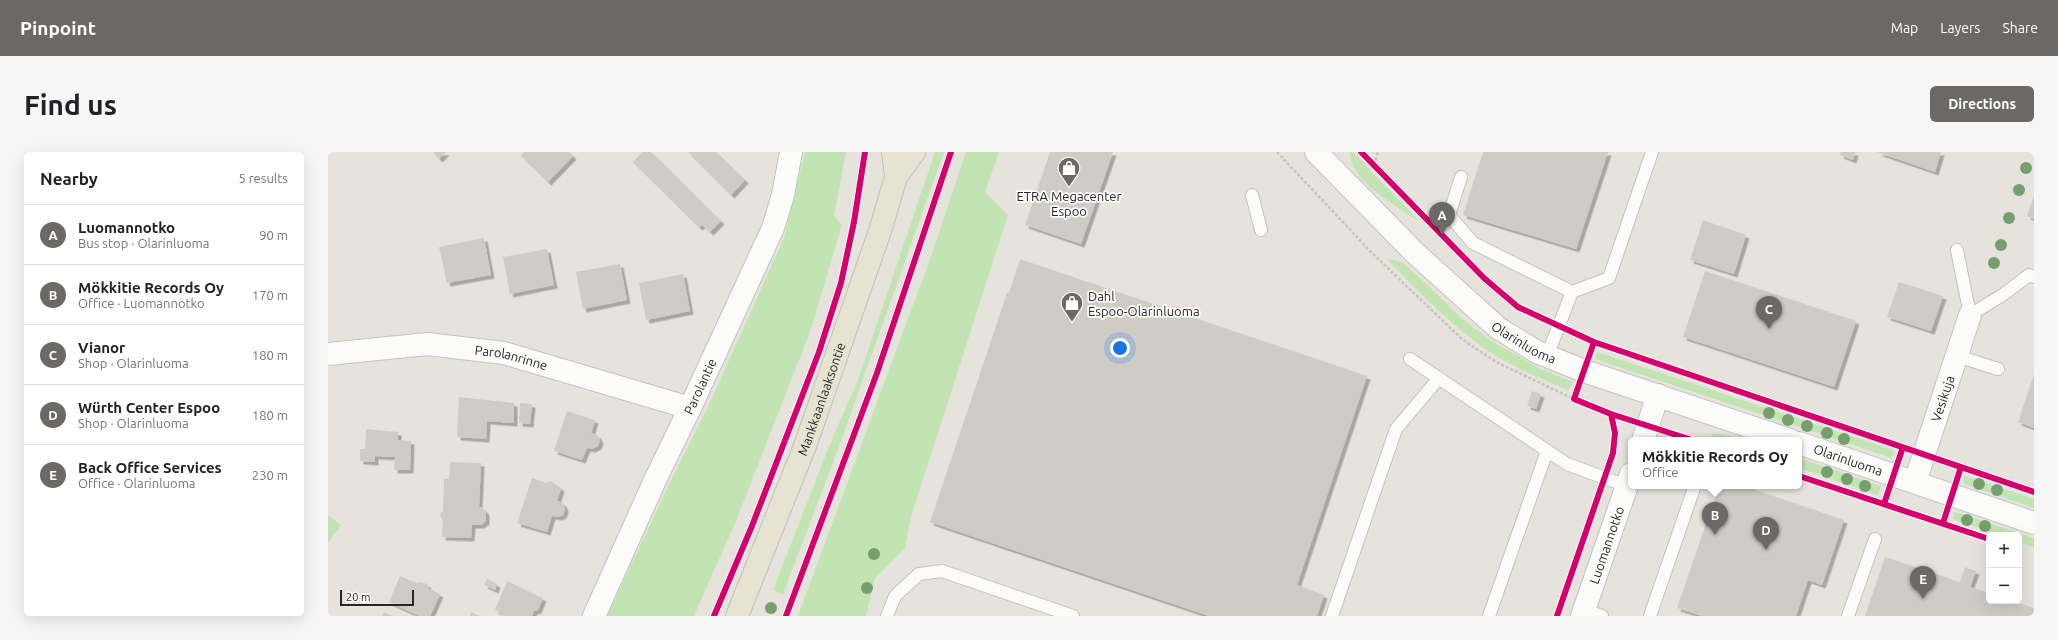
<!DOCTYPE html>
<html lang="en">
<head>
<meta charset="utf-8">
<style>
  body { margin:0; font-family:Ubuntu,sans-serif; background:#f6f6f6; color:#202124 }
  .controls { position:absolute; right:12px; bottom:12px; display:grid; overflow:hidden; border-radius:6px; box-shadow:0 4px 16px #0002 }
  .controls button { width:36px; height:36px; display:grid; place-items:center; padding:0; border:0; border-bottom:1px solid #e0e0e0; background:#fff; color:#202124; font:20px sans-serif }
  .scale { position:absolute; left:12px; bottom:10px; width:74px; box-sizing:border-box; padding-left:4px; border:2px solid #272727; border-top:0; font-size:11px; line-height:14px; white-space:nowrap; color:#272727; -webkit-text-stroke:3px #fff; paint-order:stroke }
  .you { position:absolute; left:792px; top:196px; width:14px; height:14px; margin:-10px; border:3px solid #fff; border-radius:50%; background:#1a73e8; box-shadow:0 0 0 6px #1a73e833 }
  .badge { display:grid; place-items:center; width:26px; height:26px; border-radius:50%; background:#6a6966; color:#fff; font-size:13px; font-weight:700 }
  .pin { position:absolute; translate:-50% -33px; filter:drop-shadow(0 1px 2px #0008) }
  .pin::after { content:''; position:absolute; top:21px; width:14px; height:12px; background:inherit; clip-path:polygon(0 0,100% 0,50% 100%) }
  .popup { position:absolute; left:1300px; top:285px; width:174px; height:52px; box-sizing:border-box; display:grid; place-content:center; border-radius:6px; background:#fff; filter:drop-shadow(0 1px 3px #0005); font-size:13px; white-space:nowrap; color:#757577 }
  .popup b { font-size:15px; color:#202124 }
  .popup::after { content:''; position:absolute; left:50%; top:100%; margin-left:-8px; border:8px solid transparent; border-top-color:#fff }
  .list { margin:0; padding:0; list-style:none }
  h2 { display:flex; justify-content:space-between; align-items:center; height:52px; margin:0; padding:0 16px; font-size:17px }
  h2 small { font-size:13px; font-weight:400; color:#757577 }
  .list li { display:grid; grid-template-columns:26px 1fr auto; gap:12px; align-items:center; box-sizing:border-box; height:60px; padding:0 16px; border-top:1px solid #e0e0e0 }
  .list b { display:block; font-size:15px; white-space:nowrap }
  .list p { margin:0; font-size:13px; white-space:nowrap; color:#757577 }
  .list em { font-size:13px; font-style:normal; color:#757577 }
  .map { position:relative; flex:none; width:1706px; height:464px; overflow:hidden; border-radius:6px }
  header { display:flex; align-items:center; gap:24px; box-sizing:border-box; height:56px; padding:0 20px; background:#6a6966; color:#fff }
  header strong { font-size:19px }
  nav { display:flex; gap:22px; margin-inline-start:auto; font-size:14px }
  .intro { display:flex; align-items:center; justify-content:space-between; box-sizing:border-box; height:96px; padding:0 24px }
  h1 { margin:0; font-size:28px }
  .button { padding:10px 18px; border-radius:6px; background:#6a6966; color:#fff; font-size:14px; font-weight:700 }
  main { display:flex; gap:24px; padding:0 24px }
  aside { flex:1; background:#fff; border-radius:6px; box-shadow:0 4px 16px #0002 }
  .map>svg:first-child { display:block }
  .green { fill:#c2e4b2 }
  .building { fill:#cfccc7; filter:url(#shadow) }
  .lines { fill:none; stroke-linecap:round; stroke-linejoin:round }
  .service-casing { stroke:#c3c2c2; stroke-width:14 }
  .minor-casing { stroke:#c3c2c2; stroke-width:24 }
  .secondary-casing { stroke:#c3c2c2; stroke-width:24 }
  .primary-casing { stroke:#c3c1bf; stroke-width:24 }
  .path { stroke:#c4c4c3; stroke-width:2.5; stroke-dasharray:3 2; stroke-linecap:butt }
  .service { stroke:#fbfbfa; stroke-width:12 }
  .minor { stroke:#fbfbfa; stroke-width:22 }
  .secondary { stroke:#fbfbfa; stroke-width:22 }
  .primary { stroke:#e6e3d0; stroke-width:22 }
  .cycleway-casing { stroke:#fff; stroke-width:8 }
  .cycleway { stroke:#d6006c; stroke-width:6 }
  .tree { fill:#779e6f }
  .labels { text-anchor:middle; dominant-baseline:central; stroke-width:3.5; stroke-linejoin:round; paint-order:stroke }
  .poi-label { font-size:13px; fill:#272727; stroke:#fff }
  .street-label { font-size:13px; fill:#272727; stroke:#fff }
</style>
</head>
<body>
<header>
<strong>Pinpoint</strong>
<nav><a>Map</a><a>Layers</a><a>Share</a></nav>
</header>
<div class="intro"><h1>Find us</h1><a class="button">Directions</a></div>
<main>
<aside>
<h2>Nearby<small>5 results</small></h2>
<ul class="list">
<li><span class="badge">A</span><div><b>Luomannotko</b><p>Bus stop · Olarinluoma</p></div><em>90 m</em></li>
<li><span class="badge">B</span><div><b>Mökkitie Records Oy</b><p>Office · Luomannotko</p></div><em>170 m</em></li>
<li><span class="badge">C</span><div><b>Vianor</b><p>Shop · Olarinluoma</p></div><em>180 m</em></li>
<li><span class="badge">D</span><div><b>Würth Center Espoo</b><p>Shop · Olarinluoma</p></div><em>180 m</em></li>
<li><span class="badge">E</span><div><b>Back Office Services</b><p>Office · Olarinluoma</p></div><em>230 m</em></li>
</ul>
</aside>
<div class="map">
<svg width="1706" height="464" viewBox="0 0 1706 464">
  <defs>
    <filter id="shadow"><feDropShadow dx="3.5" dy="3.5" stdDeviation="0" flood-color="#0004"/></filter>
  </defs>
  <rect width="100%" height="100%" fill="#e6e3dc"/>
  <!-- green -->
  <path class="green" d="M477,0h41l-12,64 8,9 -32,107 -74,189 -42,95h-87l65,-138 36,-71 76,-169z
    M607,0h9l-107,300 -54,142 -10,-4 55,-141 31,-72z
    M638,0h33l-14,40 23,23 -97,302 -6,31 -30,30 -9,38h-68l135,-365z
    M1022,0h3l66,69c-21,-14 -70,-40 -69,-69z
    M1058,106l18,5 62,59 27,20 48,27 32,13 -5,8c-22,-9 -45,-19 -67,-31 -43,-26 -80,-65 -115,-101z
    M1269,200l296,98 1,3 -2,5 -297,-99z
    M1385,281l32,7h-29l-5,-2z
    M1471,306l82,28 -3,9 -79,-27z
    M1636,324l70,23v9l-69,-24 -3,-3z
    M1627,360l79,26v9l-15,-5v-7h-19l-47,-16z
    M0,363l13,10 -13,18z"/>
  <!-- building -->
  <path class="building" d="M105,0h13l-7,7z
    M196,0h45l4,4 -25,26 -27,-26z
    M314,0h9l70,69 -11,11 -8,-7 -3,2 -66,-65z
    M360,0h28l29,28 -14,15z
    M722,0h63l-32,92 -56,-19z
    M1155,0h125l-32,97 -113,-34z
    M1513,0h14l-2,8 -13,-5z
    M1549,0h64l-6,20z
    M1706,44v23l-7,-3z
    M1375,68l43,15 -12,39 -44,-14z
    M156,86l7,37 -44,8 -8,-36z
    M219,97l7,36 -44,9 -7,-37z
    M692,107l347,117 -70,209 27,10 -7,21h-108l-279,-94 77,-229h2z
    M292,112l7,36 -44,9 -7,-37z
    M1377,119l151,50 -22,66 -151,-50z
    M355,122l7,37 -44,9 -7,-37z
    M1571,130l44,14 -12,35 -44,-14z
    M1706,222v54l-16,-6z
    M1204,239l9,3 -5,15 -9,-3z
    M131,245l55,6v20l-27,-2 -1,18 -29,-2z
    M192,251l12,1 -2,20 -11,-1z
    M239,259l28,9 -4,13 6,2 3,5 -2,6 -6,3 -5,-1 -5,12 -28,-9z
    M38,277l32,3v8l13,1 -1,29h-16l1,-13 -20,-1v6l-15,-1v-12h5z
    M122,310l31,1 -2,44h3l4,5v9l-5,4h-9l-1,13 -29,-1 1,-14 -3,-9 3,-3 1,-32h5z
    M204,326l14,5 5,-2 10,7 -4,13 6,2 2,6 -2,6 -5,2 -6,-1 -5,16 -30,-9z
    M1391,334h25l100,34 -22,65 -14,-5 -12,36h-94l-25,-8z
    M1557,405l75,25 5,-15 11,4 -6,16 19,6v8h24l21,7v8h-169z
    M72,424l17,7 3,-1 7,2 2,5 11,5 -10,22h-11l-30,-14z
    M159,427l10,5 -2,6 -11,-5z
    M179,429l36,17 -5,12 -4,1 -2,5h-31l1,-3 -7,-3z
    M56,460l9,4h-11z
    M143,460l9,4h-10z"/>
  <g class="lines">
    <!-- service casing -->
    <g class="service-casing">
      <path id="service" d="M1133,25l-12,38 24,28 99,49
        M924,43l9,35
        M1629,98l13,65 34,-21 25,-19 5,2
        M1219,204l25,-64 37,-14 43,-126
        M1629,204l41,13
        M1082,207l157,105 60,22
        M1256,458l18,6
        M559,464l8,-20 24,-22 23,-3 131,45
        M1004,464l64,-187 43,-51
        M1161,464l58,-165
        M1322,464l44,-128
        M1520,464l27,-77"/>
    </g>
    <!-- minor casing -->
    <g class="minor-casing">
      <g id="minor">
        <path id="s1" d="M0,202l99,-10 77,9 186,55"/>
        <path d="M1315,288l15,-45"/>
        <path id="s2" d="M1587,330l55,-167"/>
        <path id="s3" d="M266,464l62,-138 34,-70 83,-180 10,-33 8,-43"/>
        <path id="s4" d="M1254,464l49,-142"/>
      </g>
    </g>
    <!-- secondary casing -->
    <g class="secondary-casing">
      <g id="secondary">
        <path id="s5" d="M988,0l99,101 83,75 39,24 47,19 206,69"/>
        <path id="s6" d="M1471,291l235,80"/>
      </g>
    </g>
    <!-- primary casing -->
    <g class="primary-casing">
      <g id="primary">
        <path d="M568,25l18,-25"/>
        <path id="s7" d="M409,464l68,-170 75,-215 16,-54 -3,-25"/>
      </g>
    </g>
    <!-- path -->
    <path class="path" d="M949,0l95,101 91,87 35,23 76,36
      M1046,13l4,-13
      M1351,288l3,-3"/>
    <!-- service -->
    <use href="#service" class="service"/>
    <!-- minor -->
    <use href="#minor" class="minor"/>
    <!-- secondary -->
    <use href="#secondary" class="secondary"/>
    <!-- primary -->
    <use href="#primary" class="primary"/>
    <!-- cycleway casing -->
    <g class="cycleway-casing">
      <path id="cycleway" d="M1033,0l123,126 34,29 76,35 440,150
        M1266,190l-20,57 37,15 81,26
        M1471,324l190,63
        M1556,352l19,-57
        M1615,371l18,-56
        M386,464l38,-90 67,-174 22,-69 13,-61 11,-70
        M458,464l91,-243 74,-221
        M1229,464l56,-163 2,-20 -4,-19"/>
    </g>
    <!-- cycleway -->
    <use href="#cycleway" class="cycleway"/>
  </g>
  <!-- trees -->
  <g class="tree">
    <circle cx="1698" cy="16" r="6"/>
    <circle cx="1691" cy="38" r="6"/>
    <circle cx="1681" cy="66" r="6"/>
    <circle cx="1673" cy="93" r="6"/>
    <circle cx="1666" cy="111" r="6"/>
    <circle cx="1441" cy="261" r="6"/>
    <circle cx="1460" cy="268" r="6"/>
    <circle cx="1479" cy="274" r="6"/>
    <circle cx="1499" cy="281" r="6"/>
    <circle cx="1516" cy="287" r="6"/>
    <circle cx="1499" cy="320" r="6"/>
    <circle cx="1519" cy="327" r="6"/>
    <circle cx="1651" cy="332" r="6"/>
    <circle cx="1537" cy="334" r="6"/>
    <circle cx="1669" cy="338" r="6"/>
    <circle cx="1639" cy="368" r="6"/>
    <circle cx="1657" cy="374" r="6"/>
    <circle cx="546" cy="402" r="6"/>
    <circle cx="539" cy="436" r="6"/>
    <circle cx="443" cy="456" r="6"/>
  </g>
  <!-- icons -->
  <defs>
    <g id="shop-pin" transform="scale(1.15)"><path d="M0 17L-7.5 6A9.5 9.5 0 1 1 7.5 6Z" fill="#6a6966" stroke="#fff"/><path d="M-5-2.5h2.3a2.7 3.5 0 0 1 5.4 0H5L5.5 6h-11ZM-1.5-2.5h3a1.5 2.3 0 0 0-3 0Z" fill="#fff"/></g>
  </defs>
  <g fill-rule="evenodd">
    <use href="#shop-pin" x="741" y="16"/>
    <use href="#shop-pin" x="744" y="151"/>
  </g>
  <g class="labels">
    <!-- poi labels -->
    <g class="poi-label">
      <text x="741" y="44">ETRA Megacenter<tspan x="741" dy="15">Espoo</tspan></text>
      <text x="760" y="144" text-anchor="start">Dahl<tspan x="760" dy="15">Espoo-Olarinluoma</tspan></text>
    </g>
    <!-- street labels -->
    <g class="street-label">
      <text stroke="none"><textPath href="#s5" startOffset="283">Olarinluoma</textPath></text>
      <text stroke="none"><textPath href="#s1" startOffset="185">Parolanrinne</textPath></text>
      <text stroke="none"><textPath href="#s3" startOffset="253">Parolantie</textPath></text>
      <text stroke="none"><textPath href="#s7" startOffset="233">Mankkaanlaaksontie</textPath></text>
      <text stroke="none"><textPath href="#s2" startOffset="88">Vesikuja</textPath></text>
      <text stroke="none"><textPath href="#s6" startOffset="52">Olarinluoma</textPath></text>
      <text stroke="none"><textPath href="#s4" startOffset="75">Luomannotko</textPath></text>
    </g>
  </g>
</svg>
<div class="controls">
<button>+</button>
<button>−</button>
</div>
<div class="scale">20 m</div>
<div class="you"></div>
<div class="pin badge" style="left:1114px;top:83px">A</div>
<div class="pin badge" style="left:1387px;top:383px">B</div>
<div class="popup"><b>Mökkitie Records Oy</b>Office</div>
<div class="pin badge" style="left:1441px;top:177px">C</div>
<div class="pin badge" style="left:1438px;top:398px">D</div>
<div class="pin badge" style="left:1595px;top:447px">E</div>
</div>
</main>
</body>
</html>
